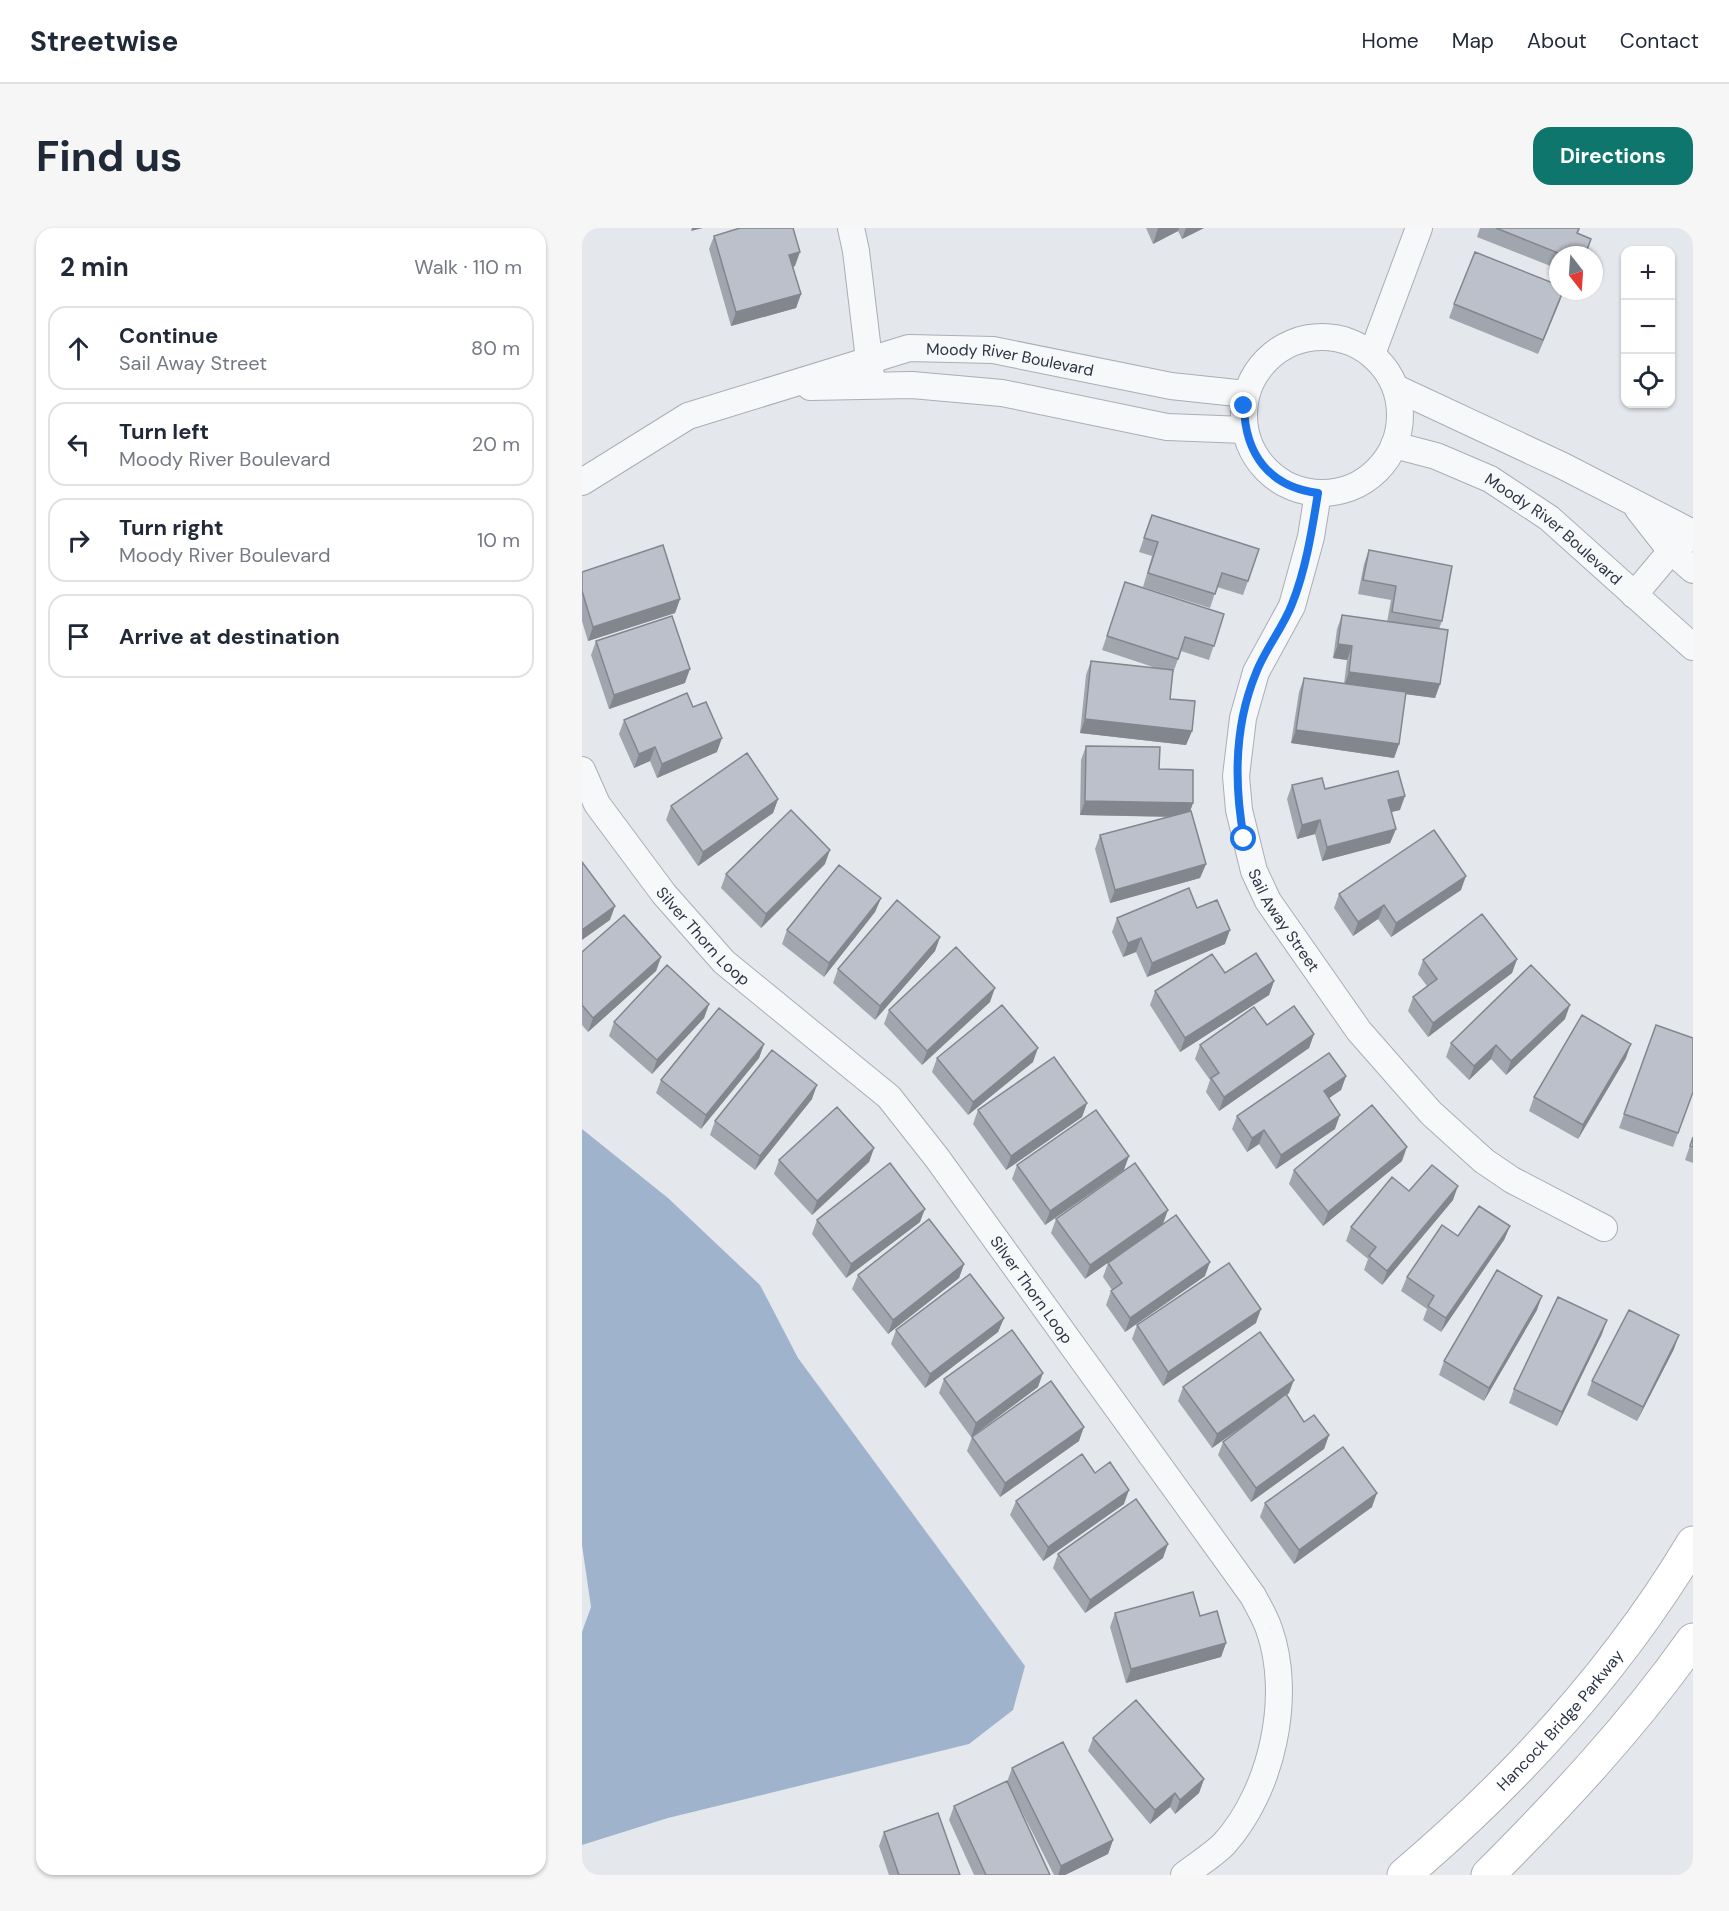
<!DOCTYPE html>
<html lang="en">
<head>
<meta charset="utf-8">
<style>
  body { margin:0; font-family:"DM Sans",sans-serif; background:#f6f6f7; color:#1f2937 }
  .controls { position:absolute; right:18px; top:18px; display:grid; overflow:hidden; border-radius:12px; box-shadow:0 2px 4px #0004 }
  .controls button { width:54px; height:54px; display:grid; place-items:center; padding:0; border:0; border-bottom:2px solid #e0e1e3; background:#fff; color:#1f2937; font:30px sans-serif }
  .compass { position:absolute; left:967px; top:18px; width:54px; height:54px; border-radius:50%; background:#fff; box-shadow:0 2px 4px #0004; rotate:163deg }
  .stop { position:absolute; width:18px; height:18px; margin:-14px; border:4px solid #1a73e8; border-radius:50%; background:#fff }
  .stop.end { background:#1a73e8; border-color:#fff; box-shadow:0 2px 6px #0008 }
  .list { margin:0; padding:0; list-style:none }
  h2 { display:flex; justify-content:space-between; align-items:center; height:78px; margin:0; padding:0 24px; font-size:26px }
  h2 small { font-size:20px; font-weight:400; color:#747a83 }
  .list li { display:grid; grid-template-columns:39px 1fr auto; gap:18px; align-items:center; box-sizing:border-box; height:84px; margin:0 12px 12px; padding:0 12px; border:2px solid #e0e1e3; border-radius:18px }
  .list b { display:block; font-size:22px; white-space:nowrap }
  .list p { margin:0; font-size:20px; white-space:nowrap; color:#747a83 }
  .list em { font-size:20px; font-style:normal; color:#747a83 }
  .icon { flex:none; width:33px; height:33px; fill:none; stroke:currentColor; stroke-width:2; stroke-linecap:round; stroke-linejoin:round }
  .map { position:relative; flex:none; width:1111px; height:1647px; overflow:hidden; border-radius:18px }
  header { display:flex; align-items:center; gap:36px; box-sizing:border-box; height:84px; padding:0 30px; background:#fff; border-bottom:2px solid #e0e1e3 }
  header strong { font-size:28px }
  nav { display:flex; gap:33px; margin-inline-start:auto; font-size:21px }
  .intro { display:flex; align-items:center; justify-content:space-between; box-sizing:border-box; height:144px; padding:0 36px }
  h1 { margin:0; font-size:42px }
  .button { padding:15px 27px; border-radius:18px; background:#0f766e; color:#fff; font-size:21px; font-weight:700 }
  main { display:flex; gap:36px; padding:0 36px }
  aside { flex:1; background:#fff; border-radius:18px; box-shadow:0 2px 4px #0004 }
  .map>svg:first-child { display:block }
  .water { fill:#9fb4cc }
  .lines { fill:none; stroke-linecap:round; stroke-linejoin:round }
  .minor-casing { stroke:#a9aeb7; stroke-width:28 }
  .secondary-casing { stroke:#a9aeb7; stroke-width:35 }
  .minor { stroke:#f7f8fa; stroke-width:26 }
  .secondary { stroke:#fff; stroke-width:33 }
  .wall { fill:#a1a5ae }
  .shaded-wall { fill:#83868d }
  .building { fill:#bbc0ca; stroke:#83868d; stroke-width:1.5 }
  .route { stroke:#1a73e8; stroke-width:8 }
  .labels { text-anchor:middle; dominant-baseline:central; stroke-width:4.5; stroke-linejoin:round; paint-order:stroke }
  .street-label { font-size:16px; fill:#2b3445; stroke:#f4f6f9 }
</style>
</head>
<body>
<header>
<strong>Streetwise</strong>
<nav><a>Home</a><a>Map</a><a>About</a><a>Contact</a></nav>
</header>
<div class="intro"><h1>Find us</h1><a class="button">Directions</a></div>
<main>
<aside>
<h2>2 min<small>Walk · 110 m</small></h2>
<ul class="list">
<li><svg class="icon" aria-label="ahead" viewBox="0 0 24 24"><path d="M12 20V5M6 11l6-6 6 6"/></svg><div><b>Continue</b><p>Sail Away Street</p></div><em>80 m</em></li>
<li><svg class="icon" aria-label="left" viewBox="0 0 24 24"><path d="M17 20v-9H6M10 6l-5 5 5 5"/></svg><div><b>Turn left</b><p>Moody River Boulevard</p></div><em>20 m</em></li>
<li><svg class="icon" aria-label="right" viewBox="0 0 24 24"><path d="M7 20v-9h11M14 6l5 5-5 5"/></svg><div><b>Turn right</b><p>Moody River Boulevard</p></div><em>10 m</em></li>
<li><svg class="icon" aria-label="arrive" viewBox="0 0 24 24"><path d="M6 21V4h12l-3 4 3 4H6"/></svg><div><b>Arrive at destination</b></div></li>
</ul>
</aside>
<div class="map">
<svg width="1111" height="1647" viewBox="0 0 1111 1647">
  <rect width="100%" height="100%" fill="#e4e7ec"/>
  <!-- water -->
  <path class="water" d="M0,901l86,69 92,87 38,73 227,308 -12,44 -44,34 -301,74 -86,27v-213l9,-25 -9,-62z"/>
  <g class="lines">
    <!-- minor casing -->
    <g class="minor-casing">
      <g id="minor">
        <path d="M269,0l5,23 15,125"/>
        <circle cx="740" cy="187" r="78"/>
        <path d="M790,126l47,-126"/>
        <path d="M228,159l102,-2 90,8 165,34 78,3"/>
        <path d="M814,160l167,78 130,67"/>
        <path id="s1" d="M812,217l42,11 54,23 59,39 144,129"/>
        <path id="s2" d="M0,254l106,-66 221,-68 84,2 178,36 75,8"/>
        <path id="s3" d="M736,265l-7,44 -19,69 -36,66 -13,46 -7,58 3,34 15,61 14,30 91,130 72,82 53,48 28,19 92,48"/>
        <path d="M1056,281l33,42 22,19"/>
        <path d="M1052,367l37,-44 14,-10"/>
        <path id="s4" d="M0,542l15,34 67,90 60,68 165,135 48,61 316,438c5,10 12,21 16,33 24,67 3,162 -45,215 -11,11 -27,21 -40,31"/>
      </g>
    </g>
    <!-- secondary casing -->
    <g class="secondary-casing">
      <g id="secondary">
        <path id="s5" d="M822,1647c112,-95 213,-205 289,-332"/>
        <path d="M906,1647c74,-74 144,-149 205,-235"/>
      </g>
    </g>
    <!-- minor -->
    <use href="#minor" class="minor"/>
    <!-- secondary -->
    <use href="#secondary" class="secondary"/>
  </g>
  <!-- wall -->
  <path class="wall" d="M564,0h58l-22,11 -4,-8 -25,13z
    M898,0h100l-2,6 13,5 -6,16h-27v14l-81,-32z
    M132,8l81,30 -2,1 8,27 -5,14 -65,18 -22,-77z
    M981,63l-25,63 -89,-36 5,-14z
    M570,287l96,66 -5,14 -26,-8 -7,21 -67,-21 9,-31 -13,-4z
    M787,322l73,71 -3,8 1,55 -5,14 -29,-4 -7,50 -5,14 -103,-15 8,-51 5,-14 40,6 3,-24 -14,-2 4,-29 5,-14 45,7 4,-22 -33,-6 6,-30z
    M0,344l98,27 -5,14 -87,28 -6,-20z
    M543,354l99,32 -15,46 -28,-9 -8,22 -3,26 22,32 -6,14 -106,-12 6,-58 5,-14 65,7 -54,-18z
    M14,413l89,42 -76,26 -18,-54z
    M111,479l24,45 -60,26 -7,-17 -16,7 -15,-34 5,-14z
    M504,518l73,23 34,34 -3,8 16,53 -6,14 -90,25 -15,-54 5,-14 69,-18 -89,-2 1,-55z
    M710,557l33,4 75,21 -9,2 5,17 -6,14 -68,18 -7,-27 -18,5 -10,-40z
    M196,571l-5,14 -75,53 -32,-46 5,-14z
    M243,636l-64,64 -40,-40 5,-14z
    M879,662l-70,47 -13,-18 -25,17 -19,-28 5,-14z
    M299,670l-6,14 -51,65 -42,-33 5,-14z
    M615,680l28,36 -78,33 -11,-25 -13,5 -11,-25 5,-14z
    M358,709l-5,14 -60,69 -42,-37 5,-14z
    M0,724l79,5 -5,14 -68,61 -6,-7z
    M935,731l-5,14 -84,64 -20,-26 5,-14 14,-11 -9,-12 5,-14z
    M643,745l49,8 -5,14 -89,57 -30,-47 5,-14z
    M408,774l-68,63 -38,-41 5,-14z
    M127,776l-5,14 -52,56 -43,-38 5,-14z
    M983,791l-59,56 -15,-16 -22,21 -23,-23 5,-14z
    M685,797l47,9 -5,14 -90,63 -13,-19 4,-12 -15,-21 5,-14z
    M1074,797l37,67 -20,55 -54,-19z
    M182,816l-5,14 -58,71 -45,-36 5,-13z
    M355,830l96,4 -65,53 -36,-43z
    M1044,830l-48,81 -49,-28 5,-14z
    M764,848l-5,14 -12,8 6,31 -59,40 -17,-25 -12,8 -15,-23 5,-13z
    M230,871l-57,71 -45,-35 5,-14z
    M505,875l-5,14 -76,53 -33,-46 5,-14z
    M1111,909v26l-8,-3z
    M292,920l-5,14 -57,53 -38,-41 5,-14z
    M820,933l-79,65 -34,-42 5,-14z
    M553,935l-50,116 -34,-46 5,-14z
    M435,937l107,5 -79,55 -33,-46z
    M827,963l44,9 -71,85 -18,-15 4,-11 -22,-18 5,-14z
    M235,992l103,2 -74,56 -34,-44z
    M928,998l-6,14 -63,92 -18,-12 4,-11 -26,-18 6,-14 51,-41z
    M526,1035l97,13 -80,56 -19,-27 5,-14 1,-1 -9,-13z
    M382,1036l-5,14 -71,56 -36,-45 6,-14z
    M955,1082l-53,91 -45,-26 5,-14z
    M422,1090l-6,14 -73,56 -34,-44 5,-14z
    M674,1095l-93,63 -31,-47 5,-14z
    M1020,1106l-45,92 -48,-23 5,-14z
    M1092,1121l-37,72 -50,-26 5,-14z
    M362,1151l94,8 -67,50 -32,-44z
    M601,1159l106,6 -2,2 17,27 25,13 -5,14 -73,53 -33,-47 5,-13 30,-23 -41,29 -34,-47z
    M390,1209l107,4 -79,56 -33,-46z
    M513,1245l29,31 -81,57 -33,-46 6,-14z
    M683,1275l107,4 -78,57 -34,-47z
    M476,1326l105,4 -78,55 -32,-45z
    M533,1385l85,3 26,27 -5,14 -95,26 -16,-56z
    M511,1510l111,41 -5,14 -24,21 -5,-7 -20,17 -62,-73z
    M430,1540l101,72 -5,14 -43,21h-11l-41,-81 37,81h-76l-25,-55 5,-14 53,-24z
    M302,1604l76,43h-71l-10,-29z"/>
  <!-- shaded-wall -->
  <path class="shaded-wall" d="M110,0h11l-12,3z
    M576,0h21l-1,3 -25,13z
    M604,0h18l-22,11z
    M218,24l-5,14 -11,3 5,-14z
    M981,63l-3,10 -22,53 5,-14z
    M219,66l-5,14 -65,18 5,-14z
    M98,371l-5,14 -87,28 5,-14z
    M756,416l14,2 -5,14 -14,-2z
    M108,441l-5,14 -76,26 5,-14z
    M767,444l91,12 -5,14 -91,-12z
    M503,491l107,12 -6,14 -106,-12z
    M714,502l103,14 -5,14 -103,-15z
    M140,510l-5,14 -60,26 5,-14z
    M73,519l-5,14 -16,7 5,-14z
    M823,568l-5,14 -17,4 5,-14z
    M196,571l-5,14 -75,53 5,-14z
    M503,573l108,2 -5,14 -108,-2z
    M738,592l-5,14 -18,5 5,-14z
    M814,601l-6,14 -68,18 5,-14z
    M248,622l-5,14 -64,64 5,-14z
    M624,636l-6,14 -90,25 5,-13z
    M884,648l-5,14 -70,47 5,-14z
    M299,670l-6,14 -51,65 5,-14z
    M802,677l-6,14 -25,17 5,-14z
    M33,678l-5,14 -28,20v-10z
    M648,702l-5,14 -78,33 5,-14z
    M358,709l-5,14 -60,69 5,-14z
    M559,710l-5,14 -13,5 5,-14z
    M79,729l-5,14 -68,61 5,-14z
    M935,731l-5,14 -84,64 5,-14z
    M692,753l-5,14 -89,57 5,-14z
    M413,760l-5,14 -68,63 5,-14z
    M127,776l-5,14 -52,56 5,-14z
    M988,777l-5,14 -59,56 5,-14z
    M732,806l-5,14 -90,63 5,-14z
    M182,816l-5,14 -58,71 5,-14z
    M1049,816l-5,14 -48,81 5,-14z
    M914,817l-5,14 -22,21 5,-14z
    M456,820l-5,14 -65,53 5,-13z
    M764,848l-5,14 -22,15 5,-14z
    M235,857l-5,14 -57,71 5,-14z
    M505,875l-5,14 -76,53 5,-14z
    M758,887l-5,14 -59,40 5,-14z
    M682,902l-5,14 -12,8 5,-14z
    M825,919l-5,14 -79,65 5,-14z
    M292,920l-5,14 -57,53 5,-14z
    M547,928l-5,14 -79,55 5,-14z
    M876,958l-5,14 -71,85 5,-14z
    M343,981l-5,13 -74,56 5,-14z
    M586,982l-5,14 -78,55 5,-14z
    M928,998l-6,14 -63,92 5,-14z
    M628,1034l-5,14 -80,56 5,-14z
    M382,1036l-5,14 -71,56 5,-14z
    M960,1068l-5,14 -53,91 5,-13z
    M679,1081l-5,14 -93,63 5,-14z
    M422,1090l-6,14 -73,56 5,-14z
    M1025,1092l-5,14 -45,92 5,-14z
    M1097,1107l-5,14 -37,72 6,-14z
    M461,1145l-5,14 -67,50 5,-14z
    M712,1152l-5,13 -77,55 5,-14z
    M502,1199l-5,14 -79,56 5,-14z
    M747,1207l-5,14 -73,53 5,-14z
    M547,1262l-5,14 -81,57 5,-14z
    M795,1265l-5,14 -78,57 5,-14z
    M586,1316l-5,14 -78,55 5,-13z
    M644,1415l-5,14 -95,26 5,-14z
    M622,1551l-5,14 -24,21 5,-14z
    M593,1565l-5,14 -20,17 5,-14z
    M531,1612l-5,14 -43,21h-7l3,-9z"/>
  <!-- building -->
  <path class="building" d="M158,0h53l7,24 -11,3 12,39 -65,18 -22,-76z
    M914,0h83l-2,5 14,6 -6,16h-22z
    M893,24l83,33v6h5l-20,49 -89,-36z
    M570,287l107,34 -11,32 -26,-8 -7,21 -67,-21 10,-31 -14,-4z
    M81,317l17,54 -87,28 -11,-36v-19z
    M787,322l83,16 -10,55 -50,-9 4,-26 -33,-6z
    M543,354l99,32 -10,32 -29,-9 -7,22 -71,-23z
    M760,387l106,15 -8,54 -91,-12 3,-26 -14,-2z
    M90,388l18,53 -76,26 -18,-54z
    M509,433l82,9 -3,29 25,2 -3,30 -107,-12z
    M722,450l102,14 -7,52 -103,-14z
    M105,465l6,14 13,-5 16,36 -60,26 -7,-17 -16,7 -15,-34z
    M504,518l74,1 -1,22 34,1v33l-108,-2z
    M165,525l31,46 -75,53 -32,-46z
    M816,543l7,25 -17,4 8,29 -69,18 -7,-27 -18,5 -10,-40 30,-7 3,11z
    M209,582l39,40 -64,64 -40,-40z
    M609,583l15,53 -91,26 -15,-55z
    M852,602l32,46 -70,47 -12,-18 -26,17 -19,-28z
    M0,634l33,44 -33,24z
    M257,637l42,33 -52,65 -42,-33z
    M607,660l8,20 20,-8 13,30 -78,33 -11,-25 -13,5 -11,-25z
    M315,672l43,37 -60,69 -42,-37z
    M900,686l35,45 -84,64 -20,-26 24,-18 -14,-19z
    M42,687l37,42 -68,61 -11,-13v-53z
    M374,719l39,41 -68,63 -38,-41z
    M674,725l18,28 -89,57 -30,-47 57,-37 13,19z
    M85,737l42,39 -52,56 -43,-38z
    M949,737l39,40 -59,56 -15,-16 -22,21 -23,-23z
    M420,777l36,43 -65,54 -36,-44z
    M712,778l20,28 -90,63 -13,-19 8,-5 -19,-28 54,-38 13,18z
    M137,780l45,36 -58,71 -45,-35z
    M1000,787l49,29 -48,81 -49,-28z
    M1074,797l37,13v54l-15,41 -54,-19z
    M190,822l45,35 -57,71 -45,-35z
    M747,825l17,23 -22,15 16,24 -59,40 -17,-25 -12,8 -15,-22z
    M472,829l33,46 -76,53 -33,-46z
    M790,877l35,42 -79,65 -34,-42z
    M255,879l37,41 -57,53 -38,-41z
    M514,882l33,46 -79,55 -33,-46z
    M1111,909v10l-3,-1z
    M308,935l35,46 -74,55 -34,-44z
    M553,935l33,47 -78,55 -34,-46z
    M850,937l26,21 -71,85 -18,-15 7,-9 -25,-20 41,-50 17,14z
    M897,978l31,20 -64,92 -18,-12 6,-10 -27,-19 35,-52 16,11z
    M594,987l34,47 -80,56 -19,-27 11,-8 -14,-20z
    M347,991l35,45 -71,56 -35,-45z
    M647,1035l32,46 -93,63 -31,-47z
    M915,1042l45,26 -53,92 -45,-27z
    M388,1046l34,44 -74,56 -34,-44z
    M976,1069l49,23 -45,92 -48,-23z
    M1047,1082l50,25 -36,72 -51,-26z
    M430,1102l31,43 -67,50 -32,-44z
    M678,1104l34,48 -77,54 -34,-47z
    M469,1153l33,46 -79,56 -33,-46z
    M704,1166l18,28 10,-7 15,20 -73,53 -33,-46z
    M761,1219l34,46 -78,57 -34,-47z
    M500,1226l13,19 15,-11 19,28 -81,57 -32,-46z
    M554,1271l32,45 -78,56 -32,-46z
    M611,1364l7,24 17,-5 9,32 -95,26 -16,-56z
    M554,1472l68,79 -24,21 -5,-7 -20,17 -62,-72z
    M481,1514l50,98 -52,26 -49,-98z
    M425,1553l43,94h-64l-32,-69z
    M356,1585l22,62h-61l-15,-43z"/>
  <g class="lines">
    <!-- route -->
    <path class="route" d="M662,178c1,48 25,81 74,87 -6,37 -12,76 -26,111 -9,24 -27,45 -36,69 -22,53 -22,111 -12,166"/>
  </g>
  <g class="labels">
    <!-- street labels -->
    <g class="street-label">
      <text stroke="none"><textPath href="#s2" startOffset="458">Moody River Boulevard</textPath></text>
      <text stroke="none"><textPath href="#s1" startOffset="183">Moody River Boulevard</textPath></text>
      <text stroke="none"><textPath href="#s3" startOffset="452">Sail Away Street</textPath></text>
      <text stroke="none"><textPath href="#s4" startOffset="207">Silver Thorn Loop</textPath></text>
      <text stroke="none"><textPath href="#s4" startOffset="693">Silver Thorn Loop</textPath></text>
      <text stroke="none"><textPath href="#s5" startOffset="220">Hancock Bridge Parkway</textPath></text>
    </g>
  </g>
</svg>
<div class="controls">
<button>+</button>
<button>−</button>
<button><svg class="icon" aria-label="locate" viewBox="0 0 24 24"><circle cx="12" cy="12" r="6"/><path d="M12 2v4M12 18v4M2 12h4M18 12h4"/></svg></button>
</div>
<svg class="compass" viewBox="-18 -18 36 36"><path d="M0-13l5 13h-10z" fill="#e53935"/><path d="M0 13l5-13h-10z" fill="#747a83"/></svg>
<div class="stop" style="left:662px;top:611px"></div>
<div class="stop end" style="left:662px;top:178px"></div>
</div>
</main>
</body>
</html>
